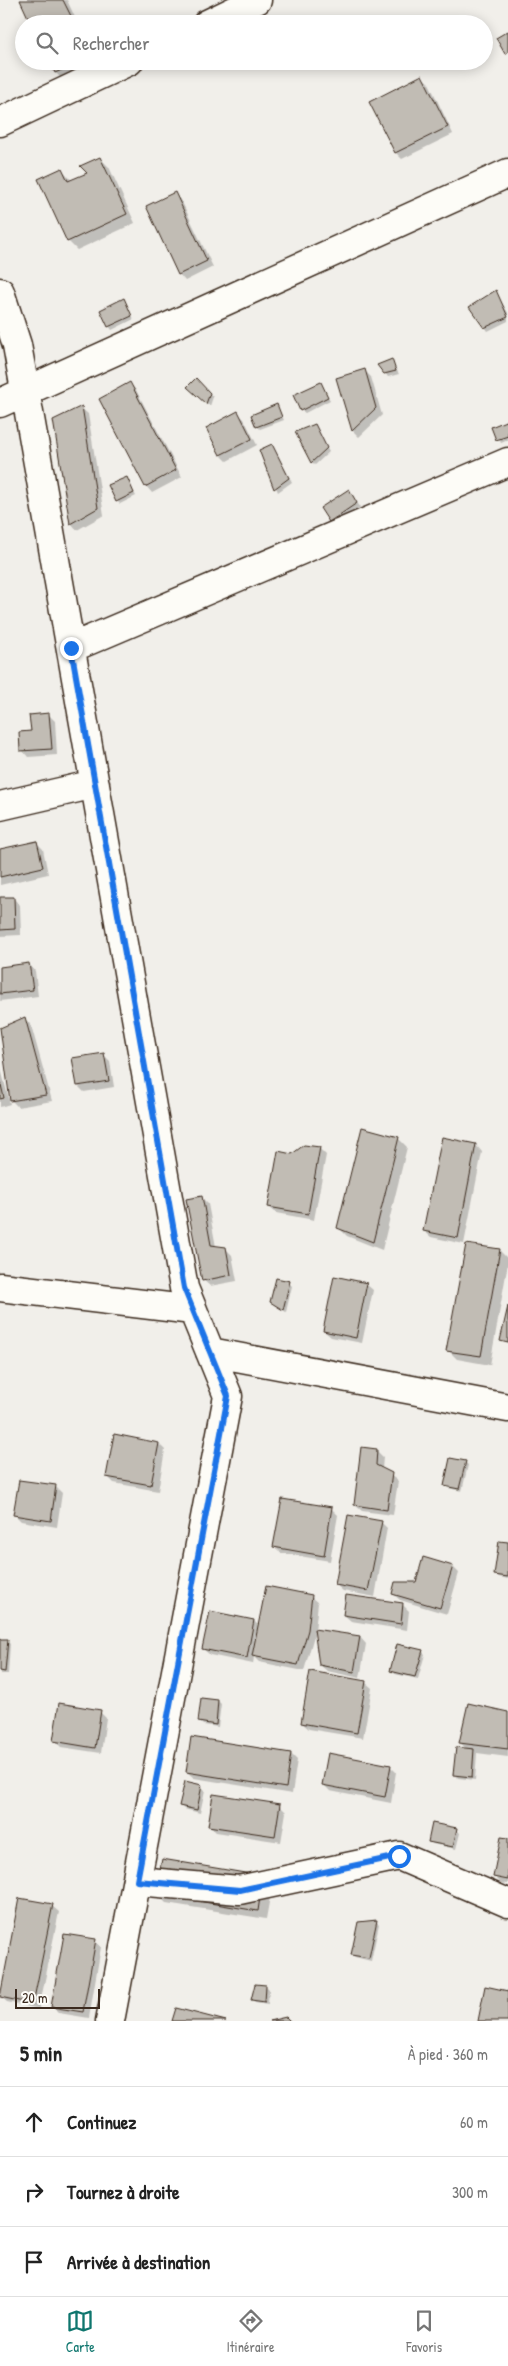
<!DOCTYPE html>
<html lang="fr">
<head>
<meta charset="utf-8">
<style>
  body { margin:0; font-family:"Patrick Hand",sans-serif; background:#f6f6f6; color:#222 }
  .scale { position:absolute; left:15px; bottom:12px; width:85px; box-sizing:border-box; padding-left:5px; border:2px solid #3b2a1e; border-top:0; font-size:14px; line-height:18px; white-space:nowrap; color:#3b2a1e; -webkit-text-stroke:4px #fdfcf7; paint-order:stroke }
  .stop { position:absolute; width:15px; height:15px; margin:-11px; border:4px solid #1a73e8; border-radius:50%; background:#fff }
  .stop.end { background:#1a73e8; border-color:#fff; box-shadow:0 1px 5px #0008 }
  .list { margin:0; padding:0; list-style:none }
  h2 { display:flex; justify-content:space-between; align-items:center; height:65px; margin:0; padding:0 20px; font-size:21px }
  h2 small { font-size:16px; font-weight:400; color:#767676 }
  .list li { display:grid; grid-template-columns:32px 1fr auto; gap:15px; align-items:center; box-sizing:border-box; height:70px; padding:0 20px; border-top:1px solid #e0e0e0 }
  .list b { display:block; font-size:19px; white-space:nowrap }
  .list em { font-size:16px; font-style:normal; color:#767676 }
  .icon { flex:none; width:28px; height:28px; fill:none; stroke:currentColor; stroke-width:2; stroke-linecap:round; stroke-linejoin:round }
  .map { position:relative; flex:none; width:508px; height:2021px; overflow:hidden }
  .search { position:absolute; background:#fff; box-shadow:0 2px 12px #0003; left:15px; right:15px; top:15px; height:55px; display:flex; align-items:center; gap:12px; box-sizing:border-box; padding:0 18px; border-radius:28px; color:#767676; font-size:19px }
  .sheet { height:275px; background:#fff }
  nav { display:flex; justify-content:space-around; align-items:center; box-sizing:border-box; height:70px; border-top:1px solid #e0e0e0; background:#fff; font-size:14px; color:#767676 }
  nav a { display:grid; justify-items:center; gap:2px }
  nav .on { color:#0f766e }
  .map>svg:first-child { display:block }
  .shadow { fill:#0003 }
  .building { fill:#c1bcb4; stroke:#3b2a1e }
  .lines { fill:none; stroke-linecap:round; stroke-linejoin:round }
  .minor-casing { stroke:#3b2a1e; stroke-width:31 }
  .minor { stroke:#fdfcf7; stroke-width:28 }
  .route { stroke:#1a73e8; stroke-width:6 }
</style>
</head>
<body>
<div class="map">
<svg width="508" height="2021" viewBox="0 0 508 2021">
  <rect width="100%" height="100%" fill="#f1efea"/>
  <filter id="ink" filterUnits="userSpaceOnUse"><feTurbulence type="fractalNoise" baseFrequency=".02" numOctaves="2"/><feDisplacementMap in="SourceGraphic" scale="10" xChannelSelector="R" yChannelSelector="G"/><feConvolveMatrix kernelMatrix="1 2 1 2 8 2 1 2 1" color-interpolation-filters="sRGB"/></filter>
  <g filter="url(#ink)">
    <!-- shadow -->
    <path class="shadow" d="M21,0h46l11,24h-46z
      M51,61h46l-32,21 -9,-9z
      M422,77l7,6 24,51 -51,25 -6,-6z
      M100,158l9,9 26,56 -58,27 -9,-9 -6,-72 10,12 16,-8z
      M175,194l6,6 32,67 -28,14 -6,-7z
      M496,292l12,21v8l-20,10 -17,-24z
      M124,300l10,19 -22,11 -3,-4z
      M391,360l8,14 -11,3 -3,-4z
      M365,371l6,6 11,38 -23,22 -6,-6 -16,-52z
      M196,380l17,17 -3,9 -18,-16z
      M320,383l10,17 -25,13 -4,-3z
      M130,384l6,6 46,87 -30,16 -6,-7z
      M277,406l7,14 -24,9 -3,-3z
      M81,408l7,6 16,101 -27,15 -6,-7z
      M237,413l7,6 13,26 -30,16 -6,-6 -14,-26z
      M508,421v19l-7,3 -8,-16z
      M314,426l15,26 -14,13 -3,-3z
      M274,449l18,33 -14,10 -18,-41z
      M126,478l10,18 -16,8 -3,-3z
      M352,494l8,13 -27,17 -3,-3z
      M49,715l6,6 2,34 -29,2 -6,-7 10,-18z
      M36,842l7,7 5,25 -48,11v-34z
      M13,898l7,7 1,30 -21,1v-37z
      M29,964l6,7 3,25 -38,5v-33z
      M25,1019l6,6 21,76 -34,6 -7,-7 -11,-70z
      M104,1055l6,6 4,26 -30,5 -6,-6z
      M0,1065l10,39 -10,3z
      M398,1138l9,9 -25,103 -35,-14 -9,-9z
      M443,1139l33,6 6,7 -18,92 -33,-7 -7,-6z
      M319,1148l7,7 -12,65 -38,-7 -7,-6 23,-52z
      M201,1197l7,7 8,43 9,1 7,7 5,26 -27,5 -7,-6z
      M500,1251l8,8v4l-18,102 -33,-6 -9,-9z
      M289,1283l3,3 -6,26 -12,-7z
      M366,1284l7,6 -11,53 -31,-6 -7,-6z
      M159,1444l6,6 -7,41 -44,-8 -7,-7z
      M377,1451l6,6 -1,12 16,12 -5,34 -31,-4 -7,-6z
      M465,1462l3,3 -6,26 -14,-3 -3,-3z
      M55,1486l7,7 -5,34 -36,-6 -6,-6z
      M283,1500l49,9 6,6 -8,46 -49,-8 -7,-7z
      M381,1522l6,6 -12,69 -32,-6 -7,-6z
      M508,1544v35l-9,-2 -3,-3z
      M453,1567l6,6 -12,41 -47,-14 -7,-6z
      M311,1597l7,6 -3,28 45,6 6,7 -6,34 -33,-7 -7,-6 -5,-33 -11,39 -45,-9 -5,-5 -1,7 -43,-9 -7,-6 51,-28 5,5z
      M403,1605l6,6 -2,19 -56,-9 -7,-6z
      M0,1640l7,1 3,3 -2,30h-8z
      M422,1651l3,3 -7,25 -23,-5 -3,-4z
      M365,1682l7,6 -9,50 -54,-9 -7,-6z
      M218,1701l3,3 -3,23 -15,-2 -3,-3z
      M100,1712l6,6 -5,35 -40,-6 -7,-7z
      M508,1714v43l-31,-4 -2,27 -17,-2 -3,-3 12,-26 -7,-6z
      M291,1754l6,6 -5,34 -98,-16 -7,-6z
      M390,1766l6,6 -5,31 -61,-12 -6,-6z
      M186,1783l16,4 3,3 -5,23 -16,-4 -3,-3z
      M279,1805l7,7 -5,30 -65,-10 -7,-7z
      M457,1830l3,3 -4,16 -23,-5 -3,-3z
      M508,1839v45l-7,-1 -6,-6z
      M272,1886l-6,33 -100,-16 -9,-9z
      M20,1899l32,7 7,6 -20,97 -32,-7 -7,-6z
      M376,1921l3,3 -8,37 -16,-4 -3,-3z
      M95,1941l6,6 -12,71 -30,-5 -7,-7z
      M266,1986l3,3 -1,15 -13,-2 -3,-3z"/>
    <!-- building -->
    <path class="building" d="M20,0h43l12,24h-44z
      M508,31v21l-3,2 -9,-16z
      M49,61h32l-26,12z
      M422,75l26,52 -53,26 -26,-51z
      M100,157l27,57 -60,28 -29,-63 24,-11 6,13 19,-8 -7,-7z
      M175,192l32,69 -29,14 -32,-69z
      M496,290l12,27 -24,11 -15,-21z
      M124,298l8,18 -24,11 -8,-17z
      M392,359l4,12 -12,3 -7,-9z
      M365,369l11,39 -24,23 -16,-53z
      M196,378l14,15 -4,11 -19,-17z
      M130,382l46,88 -31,17 -46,-88z
      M321,382l7,15 -28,14 -7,-16z
      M277,404l5,13 -26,10 -5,-12z
      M82,406l16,102 -28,16 -17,-104z
      M238,411l14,28 -32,16 -14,-27z
      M508,420v16l-12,4 -5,-13z
      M315,424l12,24 -16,15 -16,-31z
      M272,444l17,34 -15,11 -15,-39z
      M127,477l7,16 -18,9 -8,-17z
      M349,489l8,14 -28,19 -9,-14z
      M49,713l3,36 -32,2 -1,-19 12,-1 -2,-16z
      M37,841l6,26 -43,10v-28z
      M0,897h14l1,32 -15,1z
      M29,963l4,27 -33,4v-27z
      M25,1017l21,78 -36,6 -10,-73z
      M104,1053l5,28 -32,5 -5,-28z
      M0,1080l4,18 -4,1z
      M362,1127l37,10 -26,105 -36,-14z
      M442,1137l34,7 -18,94 -35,-7z
      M304,1145l16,2 -12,67 -40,-7 10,-56 14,3z
      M202,1196l9,49 15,2 5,28 -29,6 -16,-82z
      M466,1244l34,5 -19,107 -35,-5z
      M334,1276l33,7 -11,55 -33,-7z
      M276,1278l14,3 -7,29 -13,-8z
      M508,1306v37l-8,-2z
      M114,1434l45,9 -8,42 -45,-8z
      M361,1447l16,2 -1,16 16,8 -5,37 -33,-5z
      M450,1458l16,3 -7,28 -15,-3z
      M19,1480l37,5 -5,36 -38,-6z
      M282,1499l50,8 -8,49 -51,-9z
      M348,1515l34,6 -14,70 -33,-6z
      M499,1541l9,1v35l-14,-2z
      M423,1557l30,9 -13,42 -48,-14 3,-12h21z
      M266,1586l46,9 -4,35 -10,35 -46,-9z
      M346,1595l57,8 -2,21 -58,-9z
      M210,1611l44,9 -7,38 -45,-9z
      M314,1629l46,7 -6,36 -35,-7z
      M0,1639h8l-3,33 -5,-1z
      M397,1644l26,6 -8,27 -25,-6z
      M310,1671l56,10 -9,52 -56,-10z
      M201,1698l17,2 -2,25 -18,-3z
      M59,1703l42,7 -6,38 -42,-7z
      M468,1703l40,9v37l-49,-6z
      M191,1737l100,16 -5,35 -100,-16z
      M456,1747l18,2 -2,28 -19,-2z
      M328,1753l63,12 -6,32 -63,-12z
      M185,1781l17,4 -5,25 -18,-4z
      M213,1794l67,10 -5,32 -67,-10z
      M432,1823l25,5 -4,19 -25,-5z
      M501,1837l7,1v42l-15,-3z
      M162,1859l101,17 -5,35 -103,-17z
      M19,1898l34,6 -20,100 -33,-7z
      M377,1920l-8,38 -18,-3 7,-33z
      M64,1934l32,5 -13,73 -32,-5z
      M255,1984l11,1 -1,17 -14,-2z
      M485,1986l23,5v30h-30z
      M176,2008l50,13h-54z
      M286,2017l4,4h-21z"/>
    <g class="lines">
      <!-- minor casing -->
      <g class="minor-casing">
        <path id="minor" d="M207,24l50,-24
          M0,122l129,-61
          M0,292l17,53 167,943 44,108 -118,625
          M0,403l508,-230
          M71,648l437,-186
          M0,806l95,-22
          M0,1287l193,23
          M210,1352l298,56
          M137,1881l102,9 160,-34 109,47"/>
      </g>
      <!-- minor -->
      <use href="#minor" class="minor"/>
    </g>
  </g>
  <g class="lines" filter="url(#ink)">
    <!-- route -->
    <path class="route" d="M71,648l113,640 44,108 -91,485 103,9 159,-34"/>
  </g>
</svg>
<div class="scale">20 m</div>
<div class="stop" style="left:399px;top:1856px"></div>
<div class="stop end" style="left:71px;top:648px"></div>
<div class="search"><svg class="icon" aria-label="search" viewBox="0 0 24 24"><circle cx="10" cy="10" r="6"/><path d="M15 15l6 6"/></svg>Rechercher</div>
</div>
<section class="sheet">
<h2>5 min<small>À pied · 360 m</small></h2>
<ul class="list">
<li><svg class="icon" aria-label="ahead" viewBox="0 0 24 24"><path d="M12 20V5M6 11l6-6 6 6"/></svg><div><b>Continuez</b></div><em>60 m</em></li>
<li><svg class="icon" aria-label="right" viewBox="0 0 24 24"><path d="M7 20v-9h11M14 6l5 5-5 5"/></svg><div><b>Tournez à droite</b></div><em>300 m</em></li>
<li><svg class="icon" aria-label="arrive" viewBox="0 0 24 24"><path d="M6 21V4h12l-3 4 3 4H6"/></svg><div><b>Arrivée à destination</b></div></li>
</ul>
</section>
<nav>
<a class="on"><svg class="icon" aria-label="map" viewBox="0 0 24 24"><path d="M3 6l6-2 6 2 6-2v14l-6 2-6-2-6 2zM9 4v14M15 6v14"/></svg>Carte</a>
<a><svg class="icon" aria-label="directions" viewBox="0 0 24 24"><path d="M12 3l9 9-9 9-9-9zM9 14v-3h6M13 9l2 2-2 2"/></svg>Itinéraire</a>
<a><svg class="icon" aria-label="saved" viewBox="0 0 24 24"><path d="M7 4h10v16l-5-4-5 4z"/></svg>Favoris</a>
</nav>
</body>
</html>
